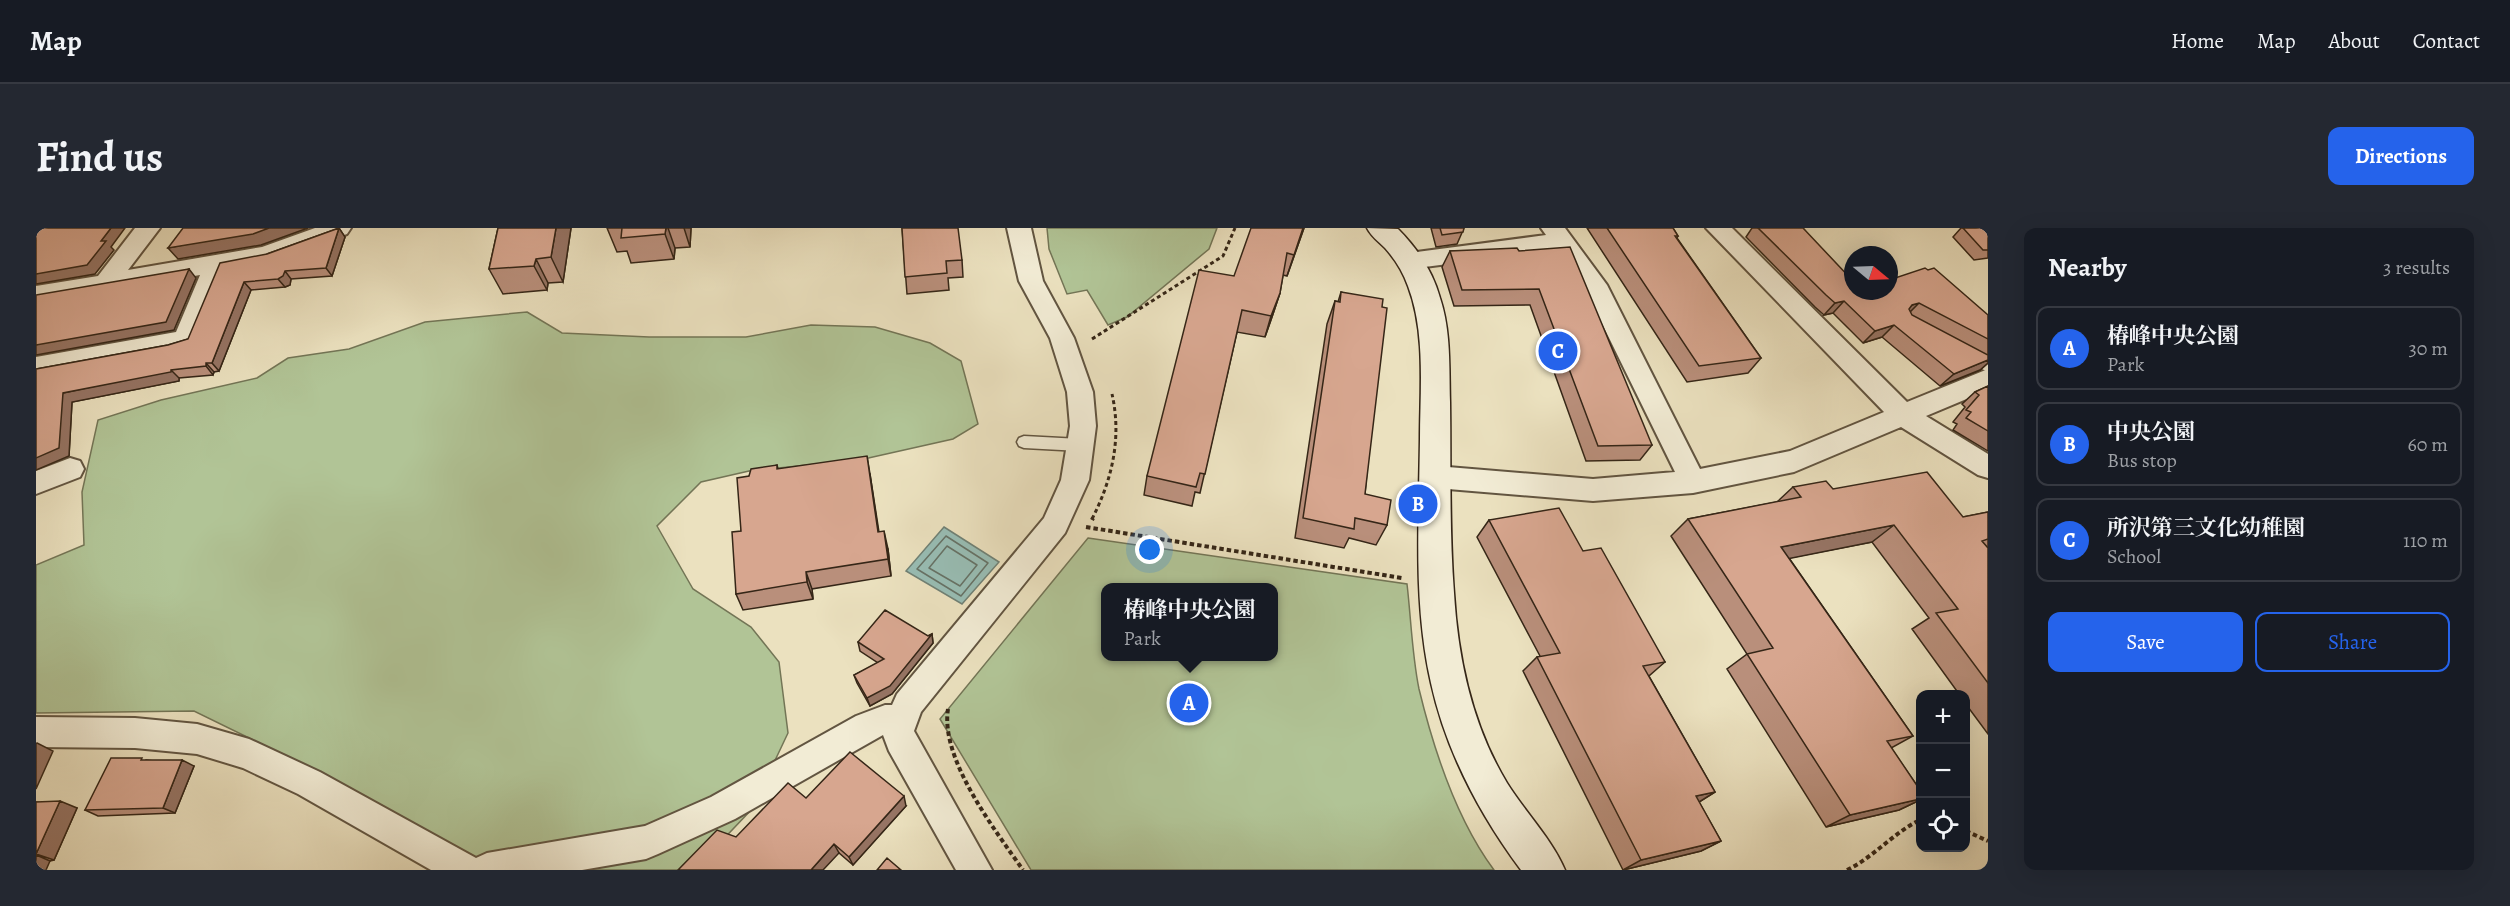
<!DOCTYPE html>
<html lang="en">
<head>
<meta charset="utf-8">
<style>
  body { margin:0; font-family:Alegreya,"Noto Serif JP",serif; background:#242831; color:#f1f3f6 }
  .controls { position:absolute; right:18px; bottom:18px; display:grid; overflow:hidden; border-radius:12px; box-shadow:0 6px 24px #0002 }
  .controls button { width:54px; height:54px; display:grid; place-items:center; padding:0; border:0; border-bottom:2px solid #363941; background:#171b24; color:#f1f3f6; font:30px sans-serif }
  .compass { position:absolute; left:1808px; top:18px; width:54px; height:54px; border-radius:50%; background:#171b24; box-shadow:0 6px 24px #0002; rotate:109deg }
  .you { position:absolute; left:1114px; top:322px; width:21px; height:21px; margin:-15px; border:4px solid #fff; border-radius:50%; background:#1a73e8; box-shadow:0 0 0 9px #1a73e833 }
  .badge { display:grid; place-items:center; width:39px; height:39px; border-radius:50%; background:#2563eb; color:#fff; font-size:20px; font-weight:700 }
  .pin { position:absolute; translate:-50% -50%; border:3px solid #fff; box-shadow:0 2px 6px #0006 }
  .popup { position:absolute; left:1065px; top:355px; width:177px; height:78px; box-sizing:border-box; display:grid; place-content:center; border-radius:12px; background:#171b24; filter:drop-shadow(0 2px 4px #0005); font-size:20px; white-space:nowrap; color:#9ea1a6 }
  .popup b { font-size:22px; color:#f1f3f6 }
  .popup::after { content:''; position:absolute; left:50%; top:100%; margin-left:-12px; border:12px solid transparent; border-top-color:#171b24 }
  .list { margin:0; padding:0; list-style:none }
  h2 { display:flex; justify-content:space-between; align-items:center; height:78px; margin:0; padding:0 24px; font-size:26px }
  h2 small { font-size:20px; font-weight:400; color:#9ea1a6 }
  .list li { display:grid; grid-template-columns:39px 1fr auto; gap:18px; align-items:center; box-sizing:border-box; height:84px; margin:0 12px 12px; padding:0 12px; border:2px solid #363941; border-radius:12px }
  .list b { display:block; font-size:22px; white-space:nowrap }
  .list p { margin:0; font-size:20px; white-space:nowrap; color:#9ea1a6 }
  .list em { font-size:20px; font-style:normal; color:#9ea1a6 }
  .actions { display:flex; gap:12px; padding:18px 24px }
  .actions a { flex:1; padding:14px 0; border:2px solid #2563eb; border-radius:12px; text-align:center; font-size:21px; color:#2563eb }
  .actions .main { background:#2563eb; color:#fff }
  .icon { flex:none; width:33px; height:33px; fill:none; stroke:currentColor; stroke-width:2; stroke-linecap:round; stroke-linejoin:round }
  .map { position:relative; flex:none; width:1952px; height:642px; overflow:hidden; border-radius:12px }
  header { display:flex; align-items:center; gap:36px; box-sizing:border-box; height:84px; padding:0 30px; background:#171b24; border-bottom:2px solid #363941 }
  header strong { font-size:28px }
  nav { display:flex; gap:33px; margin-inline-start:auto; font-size:21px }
  .intro { display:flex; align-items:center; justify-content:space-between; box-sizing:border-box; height:144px; padding:0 36px }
  h1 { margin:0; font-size:42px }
  .button { padding:15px 27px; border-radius:12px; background:#2563eb; color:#fff; font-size:21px; font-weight:700 }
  main { display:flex; gap:36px; padding:0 36px }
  aside { flex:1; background:#171b24; border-radius:12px; box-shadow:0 6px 24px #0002 }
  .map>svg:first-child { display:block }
  .green { fill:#b1c496; stroke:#737556; stroke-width:1.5; fill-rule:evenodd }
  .water { fill:#98bdb4; stroke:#708175; stroke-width:1.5 }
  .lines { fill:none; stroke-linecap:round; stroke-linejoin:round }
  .shore { stroke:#667266; stroke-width:1.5 }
  .lane-casing { stroke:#625541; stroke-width:3 }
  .street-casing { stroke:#625541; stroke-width:4 }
  .secondary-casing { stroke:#352617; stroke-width:3 }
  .path-far1 { stroke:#352617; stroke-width:3; stroke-dasharray:4 3; stroke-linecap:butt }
  .path { stroke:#352617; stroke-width:4; stroke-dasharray:4.5 3; stroke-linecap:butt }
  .lane { fill:#f2ecd5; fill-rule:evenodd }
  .street { fill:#f2ecd5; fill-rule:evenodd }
  .secondary { fill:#f2ecd5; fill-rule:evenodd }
  .wall { fill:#b98f7b; stroke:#352617; stroke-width:1.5 }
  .shaded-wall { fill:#967464; stroke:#352617; stroke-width:1.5 }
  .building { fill:#d7a68f; stroke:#352617; stroke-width:1.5 }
</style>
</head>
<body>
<header>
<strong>Map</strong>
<nav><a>Home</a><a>Map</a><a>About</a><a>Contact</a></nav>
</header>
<div class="intro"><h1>Find us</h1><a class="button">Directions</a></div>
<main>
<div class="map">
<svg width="1952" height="642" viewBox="0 0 1952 642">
  <rect width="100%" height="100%" fill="#ebe1bf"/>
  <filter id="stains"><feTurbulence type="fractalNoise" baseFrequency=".00333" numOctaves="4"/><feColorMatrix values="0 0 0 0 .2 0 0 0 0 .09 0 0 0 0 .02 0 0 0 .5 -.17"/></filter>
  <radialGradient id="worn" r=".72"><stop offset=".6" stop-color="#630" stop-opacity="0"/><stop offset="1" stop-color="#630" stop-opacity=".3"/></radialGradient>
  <!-- green -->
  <path class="green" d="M1011,0h170l-8,21 -82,68 -19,8 -21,-35 -20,4 -18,-45z
    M491,84l35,21 87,4h97l65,-12 64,2 55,16 31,18 17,63 -25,15 -89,20 -115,12 -48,11 -44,44 36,63 58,38 28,35 9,71 -36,76 -58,61h-199l-189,-104 -112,-55 -158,2v-148l48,-20 -2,-53 16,-72 63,-20 96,-22 31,-20 61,-9 76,-27z
    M1052,310l319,46c4,34 5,71 12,105 15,62 37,130 75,181h-463l-91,-151zM1069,360h168v68h-168z"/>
  <!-- water -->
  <path class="water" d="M908,299l55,35 -37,42 -56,-33z"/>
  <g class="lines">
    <!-- shore -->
    <path class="shore" d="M910,308l42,27 -27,33 -44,-27z
      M911,318l30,19 -17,21 -31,-18z"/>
    <!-- lane casing -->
    <g class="lane-casing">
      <path id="lane" d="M1931,122l21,11v11l-26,-13 -2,-4 2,-4z
        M988,208l56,3 5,2 2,4 -2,4 -5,2 -56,-3 -5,-2 -2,-4 2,-4z"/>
    </g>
    <!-- street casing -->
    <g class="street-casing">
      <path id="street" d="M99,0h25l-32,42 134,-23 53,-19h36l-4,6 -74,27 -47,9 -31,75 -19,6 -140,26v-20l140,-25 24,-57 -164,29v-18l62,-10z
        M971,0h24l12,53 31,57 19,54 3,34 -7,54 -24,53 -144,179 -7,19 78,139h-36l-67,-119 -6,-16 -148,84 -77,35 -12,5 -64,11h-151l-133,-76 -55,-26 -46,-14 -62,-6 -99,-1v-30l99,1 62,6 52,15 71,33 156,86 11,-5 158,-27 66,-29 145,-81 29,-11h7l5,-11 147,-176 17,-38 9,-54 -3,-34 -17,-54 -31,-57z
        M1505,0h24l42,57 93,184 90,-18 94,-39 -178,-184h26l175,174 81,-33v21l-62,26 62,38v24l-10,-3 -77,-48 -107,45 -101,21 -100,8 -157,-13 -10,-3 -4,-8 4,-8 10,-3 157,13 82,-7 -90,-183 -28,-39 -148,19 -8,-2 -4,-6 4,-6 8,-2 137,-18z
        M34,230l10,3 4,8 -4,8 -44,17v-23z"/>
    </g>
    <!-- secondary casing -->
    <g class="secondary-casing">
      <path id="secondary" d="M1331,0l31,1c19,19 35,43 42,69 11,33 9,69 10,104 1,63 -1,127 4,191 4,66 18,132 53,190 18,29 45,56 58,87h-44c-41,-55 -75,-119 -90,-187 -18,-79 -12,-163 -11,-244 0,-49 6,-106 -12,-153 -5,-14 -13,-27 -23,-38 -7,-7 -14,-12 -18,-20z"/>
    </g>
    <!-- path-far1 -->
    <path class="path-far1" d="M1056,111l131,-83 12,-28
      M1056,291c20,-39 30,-81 20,-125"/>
    <!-- path -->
    <path class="path" d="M1056,292l1,-2
      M1050,299l316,51
      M912,481c-8,50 47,121 75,161
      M1930,603l22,10
      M1811,642c27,-13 46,-37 73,-50"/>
    <!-- lane -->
    <use href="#lane" class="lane"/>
    <!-- street -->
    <use href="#street" class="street"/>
    <!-- secondary -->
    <use href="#secondary" class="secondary"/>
  </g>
  <!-- wall -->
  <path class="wall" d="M303,0l6,9 -13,39 -41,3 -1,6 -5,2 -34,3 -32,81 -5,1 -1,3 -34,3v3l-107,21 -3,54 -33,-87 132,-24 20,-6 79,-85z
    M462,0h73l-8,54 -15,1 -1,7 -44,4 -14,-25z
    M571,0h84l-1,19 -15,1 -1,11 -43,4 -4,-12 -10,1z
    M866,0l60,32 1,17 -15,1 1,12 -42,4z
    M1268,0l-17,48 -4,-1 -3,18 -7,21 -8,23 -28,-5 -37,161 -5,-1 -3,14 -48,-11 3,-19 87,-200z
    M1395,0h33l-7,16 -21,3z
    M1551,0h86l5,8 -1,2 84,120 -13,15 -61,9z
    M1716,0h51l50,63 135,24v48l-8,7 -40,16 -58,-49 -19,6 -30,-30 -9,2 -9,-8 -69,-70z
    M1925,0h27v30l-14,2 -21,-23z
    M1414,23h69l133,194 -12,15 -54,1 -56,-156 -76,1 -12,-39z
    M1305,64l41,15 -17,187 22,31 -11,20 -27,-7 -5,10 -49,-10 32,-214 8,-23 3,1z
    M1952,158v65l-35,-21 4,-6 -4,-2 12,-15 -3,-3 13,-12z
    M741,237l1,4 92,5 9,58 9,17 3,27 -79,13 1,10 -70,11 -7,-16 5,-63 8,-55z
    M1757,259l40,2 130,28 25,-5v222l-23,-31v-9h-6l-47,-65 17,-11 -57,-76 -83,16 124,178 -22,12 29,42v10l-21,10 -73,17 -99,-158 20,-15 -76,-118 17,-17 89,-17z
    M1453,292l94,31 82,111 -16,14 66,116 -16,10 22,39 -20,10 -78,19 -100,-199 14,-14 3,-1 -63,-119z
    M896,406l1,9 -41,51 -22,12 -13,-23 -3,-8 24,-12 -18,-12 -2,-9 70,-6z
    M110,532l48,6 -19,47 -77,3 -13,-6z
    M770,570l100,8 -53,59 -14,-12 -103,-16z
    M0,574l41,6 -23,52 -4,1 -14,9z"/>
  <!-- shaded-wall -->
  <path class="shaded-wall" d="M75,0h14l-14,19 3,3 -19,24 -59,10v-10l65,-33z
    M233,0h39l-47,17 -83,14 -10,-11z
    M303,0l6,9 -13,39 -6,-8z
    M520,0h15l-8,54 -12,-25z
    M630,0h2l7,20 -1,11 -9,-25z
    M648,0h7l-1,19z
    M1267,0h1l-17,48z
    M500,31l12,24 -1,7 -13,-24z
    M153,41l7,9 -22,52 -138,25v-10z
    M249,43l6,8 -1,6 -5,2 -7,-8z
    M208,54l7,8 -32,81 -7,-8z
    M1244,65l-7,21 -8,23 6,-21z
    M1808,73l-11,12 -9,2 11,-12z
    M1883,75l-12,12 -7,2 12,-12z
    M1858,97l-12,12 -19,6 12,-12z
    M1952,132v3l-8,7 -40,16 14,-12z
    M170,135l8,9 -1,3 -7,-9z
    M135,142l8,8v3l-107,21 -3,54 -33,14v-12l27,-65z
    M831,228l3,18 11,76 -3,-18z
    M1858,297l-22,17 -110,22 19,-17z
    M848,303l4,18 3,27 -3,-17z
    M770,344l6,17 1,10 -6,-17z
    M896,406l1,9 -41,51 -22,12 -3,-8z
    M1,515l16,8 -17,38v-45z
    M146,532l12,6 -19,47 -12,-5z
    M1679,564l-19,12v-8z
    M868,568l2,10 -53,59 -4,-8z
    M1884,571v1l-21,10 -73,17 24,-12z
    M24,573l17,7 -23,52 -18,-6z
    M1685,613l-20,10 -78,19 18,-10z
    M798,616l5,9 -16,17h-12z
    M0,627l14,6 -4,9h-10z"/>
  <!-- building -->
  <path class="building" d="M0,0h75l-10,13h5l-19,24 -51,9z
    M147,0h86l-16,6 -85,14z
    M303,0l-13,40 -41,3 -2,5 -5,3 -34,3 -32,81h-6v3l-35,4v2l-108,21 -4,55 -23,10v-89l132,-24 20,-6 32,-76 47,-9z
    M462,0h58l-5,29 -15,2 -2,7 -45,3z
    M586,0h44l-1,6 -44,4z
    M866,0h56l4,32 -16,1 1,12 -42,4z
    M1215,0h52l-9,27 -7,-2 -7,40 -9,23 -29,-6 -37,164 -5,-1 -4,14 -49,-11 52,-206 35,6z
    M1404,0h24l-1,4 -21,3z
    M1571,0h66l5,8h-3l86,122 -62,8z
    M1722,0h45l50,53v10h36v-11l36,-12 3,2 6,-2 54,47v24l-69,-36 -7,2 -3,4 3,6 76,40v5l-34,14 -60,-49 -19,6 -31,-30 -9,2 -9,-8z
    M1927,0h25v22h-5z
    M1534,19l82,198 -54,1 -59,-157 -77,1 -12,-39 67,-3 2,3z
    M153,41l-23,53 -130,23v-50z
    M1305,64l42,7 -1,8 5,1 -22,186 26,6 -4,25 -32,-7 -1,11 -51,-11 32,-217 5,1z
    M1952,158v45l-22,-13 5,-6 -5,-2 13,-15 -4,-3z
    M831,228l11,76 6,-1 4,28 -82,13 1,10 -71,12 -4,-62 9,-1 -4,-53 12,-2 2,-7 26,-4v4z
    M1891,244l36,45 25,-5v27l-6,2 6,7v135l-52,-70 22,-4 -64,-84 -113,22 132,189 -26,5 33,49v9l-70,16 -103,-161 26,-6 -85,-129 113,-22 -8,-10 33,-6 7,8z
    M1523,280l24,43 18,-3 64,114 -22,4 72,126 -19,4 25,45 -80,19 -104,-203 23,-4 -71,-133z
    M849,382l43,26 4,-2 -42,52 -23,12 -13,-23 30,-16 -26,-17z
    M814,524l54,44 -55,61 -15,-13 -23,26h-133l39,-40 19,7 52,-54 18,15z
    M75,530h31l-1,2h41l-19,48 -78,2z
    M24,573l-24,53v-52z
    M851,630l14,12h-24z"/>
  <rect width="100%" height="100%" filter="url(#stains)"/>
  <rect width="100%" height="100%" fill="url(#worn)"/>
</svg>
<div class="controls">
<button>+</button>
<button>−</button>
<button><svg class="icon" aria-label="locate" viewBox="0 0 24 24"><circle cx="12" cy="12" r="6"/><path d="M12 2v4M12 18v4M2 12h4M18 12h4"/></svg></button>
</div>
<svg class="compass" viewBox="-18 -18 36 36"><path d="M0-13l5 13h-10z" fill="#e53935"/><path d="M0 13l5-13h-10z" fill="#9ea1a6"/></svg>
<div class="you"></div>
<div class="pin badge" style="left:1153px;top:475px">A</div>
<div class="popup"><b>椿峰中央公園</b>Park</div>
<div class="pin badge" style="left:1382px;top:276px">B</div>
<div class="pin badge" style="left:1522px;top:123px">C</div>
</div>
<aside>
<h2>Nearby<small>3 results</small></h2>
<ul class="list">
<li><span class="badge">A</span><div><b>椿峰中央公園</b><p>Park</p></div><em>30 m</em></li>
<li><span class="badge">B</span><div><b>中央公園</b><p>Bus stop</p></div><em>60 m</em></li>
<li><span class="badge">C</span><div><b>所沢第三文化幼稚園</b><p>School</p></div><em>110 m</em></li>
</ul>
<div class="actions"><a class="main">Save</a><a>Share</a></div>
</aside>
</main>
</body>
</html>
